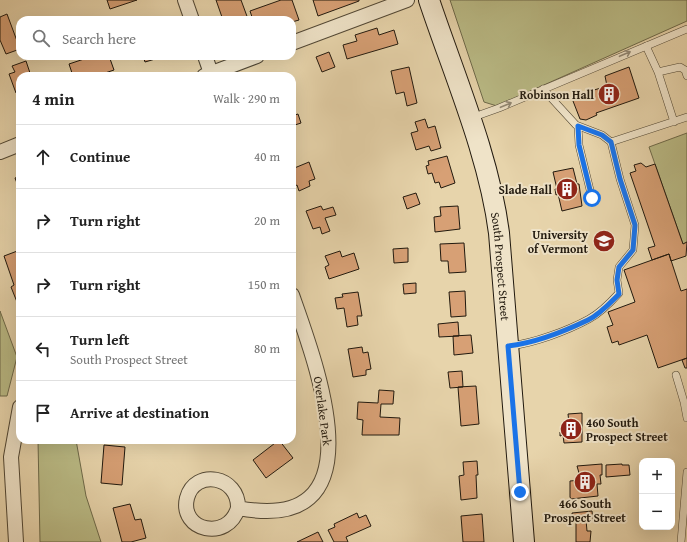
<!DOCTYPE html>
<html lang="en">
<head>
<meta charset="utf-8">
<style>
  body { margin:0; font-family:"Gentium Book Plus",serif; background:#f6f6f6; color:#222 }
  .controls { position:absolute; right:12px; bottom:12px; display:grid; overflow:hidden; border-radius:8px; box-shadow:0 4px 16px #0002 }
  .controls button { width:36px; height:36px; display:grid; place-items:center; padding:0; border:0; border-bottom:1px solid #e0e0e0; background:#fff; color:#222; font:20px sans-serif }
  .stop { position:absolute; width:12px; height:12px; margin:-9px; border:3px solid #1a73e8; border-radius:50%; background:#fff }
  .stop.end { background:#1a73e8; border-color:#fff; box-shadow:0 1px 4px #0008 }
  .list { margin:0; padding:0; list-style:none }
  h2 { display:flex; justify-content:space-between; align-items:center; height:52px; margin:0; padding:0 16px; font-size:17px }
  h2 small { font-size:13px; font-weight:400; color:#767676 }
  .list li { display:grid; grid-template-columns:26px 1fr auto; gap:12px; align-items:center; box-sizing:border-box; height:64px; padding:0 16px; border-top:1px solid #e0e0e0 }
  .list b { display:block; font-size:15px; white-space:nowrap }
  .list p { margin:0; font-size:13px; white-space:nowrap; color:#767676 }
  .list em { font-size:13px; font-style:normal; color:#767676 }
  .icon { flex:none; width:22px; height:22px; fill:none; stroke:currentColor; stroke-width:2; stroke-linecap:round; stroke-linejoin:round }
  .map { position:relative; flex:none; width:687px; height:542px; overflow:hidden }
  .search { position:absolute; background:#fff; box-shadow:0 4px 16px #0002; left:16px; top:16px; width:280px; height:44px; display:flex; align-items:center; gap:10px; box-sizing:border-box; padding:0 14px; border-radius:12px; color:#767676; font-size:15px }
  .panel { position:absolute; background:#fff; box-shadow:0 4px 16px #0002; left:16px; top:72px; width:280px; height:372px; border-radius:12px }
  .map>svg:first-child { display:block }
  .green { fill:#babb86; stroke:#6e6a4a }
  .building { fill:#d7a075; stroke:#21190e }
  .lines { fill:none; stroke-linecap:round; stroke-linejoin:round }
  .lane-casing { stroke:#524835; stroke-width:8 }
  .street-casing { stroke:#524835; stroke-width:16 }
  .secondary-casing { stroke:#21190e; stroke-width:22 }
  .lane { stroke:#efe3c8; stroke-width:7 }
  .street { stroke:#efe3c8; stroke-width:14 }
  .secondary { stroke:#efe3c8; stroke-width:20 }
  .oneway { stroke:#928874 }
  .route { stroke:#1a73e8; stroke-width:5 }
  .labels { text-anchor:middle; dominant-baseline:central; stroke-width:4; stroke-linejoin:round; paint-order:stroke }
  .poi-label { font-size:12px; font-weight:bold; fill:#21190e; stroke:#efe3c8; text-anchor:end }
  .street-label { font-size:12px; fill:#21190e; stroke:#efe3c8 }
</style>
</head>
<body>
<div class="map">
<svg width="687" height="542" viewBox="0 0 687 542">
  <rect width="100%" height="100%" fill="#e7d4ab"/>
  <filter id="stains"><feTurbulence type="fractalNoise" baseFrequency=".005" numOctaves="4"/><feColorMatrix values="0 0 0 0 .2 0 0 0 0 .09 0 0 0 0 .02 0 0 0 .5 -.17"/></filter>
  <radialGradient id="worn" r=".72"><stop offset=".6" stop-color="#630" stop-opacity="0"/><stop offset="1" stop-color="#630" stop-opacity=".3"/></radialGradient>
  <!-- green -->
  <path class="green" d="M450,0h237v21l-190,85 -13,-4z
    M687,133v109l-4,2 -34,-97z
    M0,311l17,46 -10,39h-7z
    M38,440h38l10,56 15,46h-61z"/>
  <!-- building -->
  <path class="building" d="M107,0h30l-27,9z
    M216,0h25l7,19 4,-2 -2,-6 31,-11h11l7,20 -7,2v-2h-69z
    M313,0h46v1l-41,15z
    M7,14l13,35 -14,5 -6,-14v-23z
    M377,28l2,7 15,-5 4,14 -51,15 -4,-14 14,-4 -2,-6z
    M329,52l6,15 -13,5 -6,-15z
    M93,56h16l5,14 -18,6h-23l-4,-12z
    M143,56h19v1l-17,5z
    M26,61l5,15h-11v15l-4,2 -7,-19 6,-2 -3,-6z
    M409,67l8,36 -10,3 -3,-14 -8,2 -5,-23z
    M629,67l10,31 -43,15 1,2 -11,5 -6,-1 -7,-18 2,-5 32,-10 -2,-10z
    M298,114l3,9 -9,3v-10z
    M425,119l3,9 7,-2 6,22 -10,3 -2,-5 -13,4 -5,-17 7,-2 -3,-9z
    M447,156l8,27 -14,5 -2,-6 -4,1 -3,-10 -4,1 -2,-8 3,-1 -1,-4z
    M309,162l6,17 -6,2 1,5 -11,5 -2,-6 -4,2 -1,-2v-16z
    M641,163l5,4 9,-3 28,80 4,-2 -1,14 -15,5 -2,-7 -17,6 -4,-12 7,-2 -25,-73 6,-2 -2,-6z
    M573,168l4,16h2l3,22 -20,5 -4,-17 -2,1 -1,-6h2l-4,-17z
    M20,176v15l-5,-13z
    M416,193l4,11 -13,5 -4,-12z
    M321,206l2,4 10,-3 3,8 -11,3 5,13 -8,3 -2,-7 -7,2 -7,-18z
    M458,206l2,23 -25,3 -1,-15 7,-1 -1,-9z
    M464,243l2,29 -17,1 -1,-12h-7l-1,-17z
    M408,248v14l-14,1 -1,-14z
    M20,250v51l-3,1 -6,-15 3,-2 -10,-29z
    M340,251l2,6 12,-4 5,16 -30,10 -4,-12 4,-2 -4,-9z
    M669,254l12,37 6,-2v69l-29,10 -11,-33 -28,10 -1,-4 -6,2 -5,-16 6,-2 -5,-13 27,-10 -11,-32z
    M416,283v10l-12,1 -1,-10z
    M465,291l1,25 -15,1 -2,-25z
    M358,292l4,24h-5l1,9 -11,2 -3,-19 -7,1 -2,-11 8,-1 -1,-3z
    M458,322l1,14 -20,1 -1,-13z
    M471,335l2,18 -19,2 -1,-19z
    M362,347l1,6 5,-1 3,17 -5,1v5l-13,2 -5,-28z
    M687,358v10h-2l-3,-8z
    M462,371l1,16 -13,1 -2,-16z
    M476,386l3,38 -18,2 -3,-39z
    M379,390l15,1 -1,13h-12l-1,13 20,1 -1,17h-37l1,-15 -6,-1 1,-17 20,1z
    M582,413v29l-18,1 -1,-8 -3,1v-4h3l-1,-8 7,-1 -1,-9z
    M279,440l14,18 -27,20 -13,-18z
    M104,445l21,2 -3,38 -21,-2z
    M477,461l1,14h-2l1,23 -16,2 -2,-24 5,-1 -1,-13z
    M602,464v11h-2l1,9h-4l1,12 -27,3 -1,-2v-16l11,-1 -4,-14z
    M622,464v1h7l1,10 -24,2v-12z
    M130,504l5,16 6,-1 5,19 -15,4h-9l-9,-34z
    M592,511l1,9h-7l1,11h4l-1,11h-14v-21l-3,1 -1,-9z
    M357,513l2,5 7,-3 5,11 -25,11 2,5h-14l-6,-12 7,-3 -1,-3z
    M482,514l2,28h-21l-2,-26z
    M318,532l5,10h-26z"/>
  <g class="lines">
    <!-- lane casing -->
    <g class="lane-casing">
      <path id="lane" d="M646,46l12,26 22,-5 5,3 2,6
        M658,72l16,50
        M471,118l28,-10 188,-79
        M578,126l1,19 13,53
        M611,142l76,-25
        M510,346c24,-3 57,-15 79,-27 11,-6 21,-16 30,-26l-2,-13 2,-13 14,-17 2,-25 -15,-46 -9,-37 -9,-7 -26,-10 -33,-36
        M676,375l8,27 3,16
        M681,542l6,-70"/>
    </g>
    <!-- street casing -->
    <g class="street-casing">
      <path id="street" d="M185,0l7,20
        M292,43l115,-43
        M205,56l7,20
        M204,76l53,-20
        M0,152l20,-8
        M238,508c-10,34 -59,23 -51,-10 8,-30 52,-22 51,10 144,28 79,-142 54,-213
        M16,542l-5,-85 9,-50"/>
    </g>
    <!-- secondary casing -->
    <g class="secondary-casing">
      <g id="secondary">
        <path id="s1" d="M429,0c25,75 60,155 70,233l25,309"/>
      </g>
    </g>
    <!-- lane -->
    <use href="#lane" class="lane"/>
    <!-- street -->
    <use href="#street" class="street"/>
    <!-- secondary -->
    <use href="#secondary" class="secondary"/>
  </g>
  <!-- one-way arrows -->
  <defs><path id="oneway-shaft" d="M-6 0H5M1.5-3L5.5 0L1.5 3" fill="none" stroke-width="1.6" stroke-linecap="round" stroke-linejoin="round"/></defs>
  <g class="oneway">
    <use href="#oneway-shaft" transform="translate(625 54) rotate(-23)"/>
    <use href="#oneway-shaft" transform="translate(506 105) rotate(-23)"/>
  </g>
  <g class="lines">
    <!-- route -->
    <path class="route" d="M520,492l-12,-146c27,-3 55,-14 80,-26 12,-6 22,-17 31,-26l-2,-14 2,-13 14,-17 2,-25 -15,-46 -9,-37 -9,-7 -24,-9 1,19 13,53"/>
  </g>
  <!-- icons -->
  <defs>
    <g id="building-disc" transform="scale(1.15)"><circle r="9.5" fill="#8f2418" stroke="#efe3c8"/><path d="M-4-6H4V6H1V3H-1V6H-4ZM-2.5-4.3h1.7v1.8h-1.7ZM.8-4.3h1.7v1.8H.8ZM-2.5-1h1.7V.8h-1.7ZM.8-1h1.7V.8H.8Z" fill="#fff"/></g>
    <g id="university-disc" transform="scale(1.15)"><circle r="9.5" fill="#8f2418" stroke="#efe3c8"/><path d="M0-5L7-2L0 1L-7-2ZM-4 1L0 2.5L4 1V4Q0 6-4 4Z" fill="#fff"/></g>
  </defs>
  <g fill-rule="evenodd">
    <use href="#building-disc" x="609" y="94"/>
    <use href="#building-disc" x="567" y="189"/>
    <use href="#university-disc" x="604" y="241"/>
    <use href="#building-disc" x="571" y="429"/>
    <use href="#building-disc" x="585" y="482"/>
  </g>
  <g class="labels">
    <!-- poi labels -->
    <g class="poi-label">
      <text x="594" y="94">Robinson Hall</text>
      <text x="552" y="189">Slade Hall</text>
      <text x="588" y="234">University<tspan x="588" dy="14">of Vermont</tspan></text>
      <text x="586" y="422" text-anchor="start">460 South<tspan x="586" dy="14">Prospect Street</tspan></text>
      <text x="585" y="503" text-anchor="middle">466 South<tspan x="585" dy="14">Prospect Street</tspan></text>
    </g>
    <!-- street labels -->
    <g class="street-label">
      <text stroke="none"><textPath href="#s1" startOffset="277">South Prospect Street</textPath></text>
      <text transform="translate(323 411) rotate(82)">Overlake Park</text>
    </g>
  </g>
  <rect width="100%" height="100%" filter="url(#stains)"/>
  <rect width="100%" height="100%" fill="url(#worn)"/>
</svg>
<div class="controls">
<button>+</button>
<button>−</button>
</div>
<div class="stop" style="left:592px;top:198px"></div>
<div class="stop end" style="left:520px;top:492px"></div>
<div class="search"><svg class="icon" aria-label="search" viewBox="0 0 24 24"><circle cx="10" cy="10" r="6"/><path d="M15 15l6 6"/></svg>Search here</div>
<section class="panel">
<h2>4 min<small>Walk · 290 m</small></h2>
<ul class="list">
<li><svg class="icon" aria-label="ahead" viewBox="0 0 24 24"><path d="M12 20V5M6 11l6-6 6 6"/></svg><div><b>Continue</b></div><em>40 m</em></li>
<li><svg class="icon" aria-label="right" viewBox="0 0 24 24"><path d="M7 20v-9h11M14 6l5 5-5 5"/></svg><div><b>Turn right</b></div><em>20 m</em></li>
<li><svg class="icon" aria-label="right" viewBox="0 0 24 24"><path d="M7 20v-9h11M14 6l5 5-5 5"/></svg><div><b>Turn right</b></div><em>150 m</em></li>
<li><svg class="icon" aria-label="left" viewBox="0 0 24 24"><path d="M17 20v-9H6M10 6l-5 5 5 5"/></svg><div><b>Turn left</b><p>South Prospect Street</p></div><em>80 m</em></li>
<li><svg class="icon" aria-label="arrive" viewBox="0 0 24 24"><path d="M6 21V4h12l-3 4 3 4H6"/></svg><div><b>Arrive at destination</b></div></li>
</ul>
</section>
</div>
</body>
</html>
